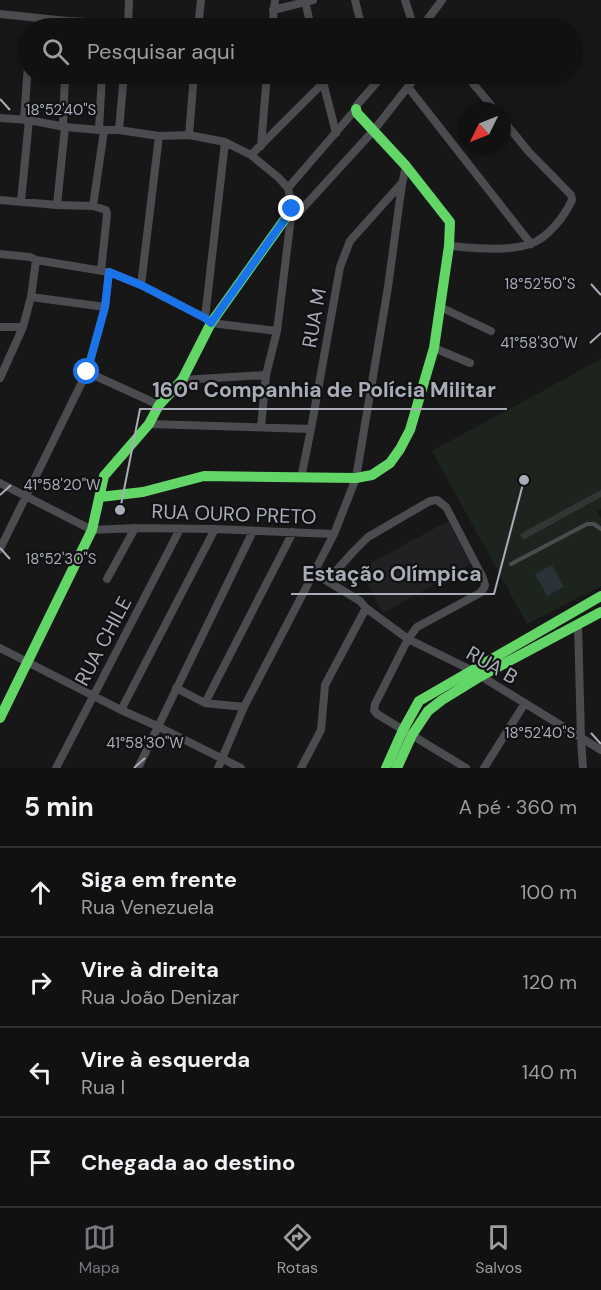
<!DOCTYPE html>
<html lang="pt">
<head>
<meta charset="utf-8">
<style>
  body { margin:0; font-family:"DM Sans",sans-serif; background:#1e1f1f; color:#f1f3f6 }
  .compass { position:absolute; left:457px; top:102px; width:54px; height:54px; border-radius:50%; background:#111; box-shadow:0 3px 9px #0003; rotate:227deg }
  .stop { position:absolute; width:18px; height:18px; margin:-14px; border:4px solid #1a73e8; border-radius:50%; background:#fff }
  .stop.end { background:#1a73e8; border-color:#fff; box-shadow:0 2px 6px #0008 }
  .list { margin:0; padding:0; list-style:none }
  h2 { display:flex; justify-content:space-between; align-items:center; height:78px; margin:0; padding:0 24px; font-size:26px }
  h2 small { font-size:20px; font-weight:400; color:#9c9d9f }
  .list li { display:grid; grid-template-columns:39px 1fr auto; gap:18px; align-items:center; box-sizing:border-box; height:90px; padding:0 24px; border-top:2px solid #303131 }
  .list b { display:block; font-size:22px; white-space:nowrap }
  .list p { margin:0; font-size:20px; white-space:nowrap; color:#9c9d9f }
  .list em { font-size:20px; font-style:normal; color:#9c9d9f }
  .icon { flex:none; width:33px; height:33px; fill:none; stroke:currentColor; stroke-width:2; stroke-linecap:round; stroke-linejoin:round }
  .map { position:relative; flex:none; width:601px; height:768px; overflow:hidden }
  .search { position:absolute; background:#111; box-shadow:0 3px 9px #0003; left:18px; right:18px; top:18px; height:66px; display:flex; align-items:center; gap:15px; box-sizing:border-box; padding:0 21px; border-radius:33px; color:#9c9d9f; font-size:22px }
  .sheet { height:438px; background:#111 }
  nav { display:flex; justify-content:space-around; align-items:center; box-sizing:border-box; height:84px; border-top:2px solid #303131; background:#111; font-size:16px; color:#9c9d9f }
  nav a { display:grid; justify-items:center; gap:3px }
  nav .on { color:#757880 }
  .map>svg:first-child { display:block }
  .built { fill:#212123 }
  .green { fill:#1d241e }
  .water { fill:#2a3239 }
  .building { fill:#353536 }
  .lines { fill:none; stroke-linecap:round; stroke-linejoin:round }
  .lane { stroke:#4b4c50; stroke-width:4 }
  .street { stroke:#4b4c50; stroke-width:8 }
  .fast { stroke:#63d668; stroke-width:10 }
  .route { stroke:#1a73e8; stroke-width:8 }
  .ticks { fill:none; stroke:#a8adb8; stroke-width:2 }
  .labels { text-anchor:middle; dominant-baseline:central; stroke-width:4.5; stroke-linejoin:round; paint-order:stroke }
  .street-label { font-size:20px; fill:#a8adb8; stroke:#111113 }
  .ticks-label { font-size:15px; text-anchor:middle; fill:#a8adb8; stroke:#111113; stroke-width:4.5; stroke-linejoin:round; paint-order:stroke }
  .leader { fill:none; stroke:#a8adb8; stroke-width:2 }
  .callout-dot { fill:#a8adb8; stroke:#111113; stroke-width:2 }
  .callout-label { font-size:21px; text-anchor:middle; font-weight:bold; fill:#a8adb8; stroke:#111113; stroke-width:4.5; stroke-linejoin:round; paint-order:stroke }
</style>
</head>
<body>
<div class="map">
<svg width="601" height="768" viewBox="0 0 601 768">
  <rect width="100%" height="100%" fill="#171717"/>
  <!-- built -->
  <path class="built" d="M448,521l23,43 -88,49 -23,-44z"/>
  <!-- green -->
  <path class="green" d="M601,359v150l-4,2 4,7v68l-74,38 -95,-173z"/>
  <!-- water -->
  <path class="water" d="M552,565l12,22 -17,9 -12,-22z"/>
  <!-- building -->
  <path class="building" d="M601,490v7l-78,43 -3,-6z"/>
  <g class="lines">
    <!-- lane -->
    <path class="lane" d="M511,564l76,-40h7l7,5"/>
    <!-- street -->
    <path class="street" d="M305,0l6,28
      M355,0l7,28
      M405,0l9,28
      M273,10l40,-10
      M0,14l67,7 61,3
      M128,28l1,-28
      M198,28l3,-28
      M272,28l3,-28
      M421,28l21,-28
      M321,74l15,59
      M465,74l31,37
      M408,87l123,157
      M0,118l29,2 36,7 34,3h20l40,6 30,-1 36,7 26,13 28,23 9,10 4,21 -15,122 -11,44 -5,52
      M24,120l4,-55
      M63,126l2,-52
      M99,130l3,-56
      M119,130l5,-56
      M189,135l5,-61
      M261,146l6,-72
      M251,155l72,-72
      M288,188l68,-79 1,-4 27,-31
      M0,200l57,5 36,1 13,4 1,4 -6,57
      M21,201l8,-81
      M57,205l8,-78
      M93,206l11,-75
      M292,209l9,1 73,-80 44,-56
      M449,246c24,2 58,6 81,-2 18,-6 34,-27 42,-44l-1,-5 -42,-43 -27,-33
      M0,254l30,3 6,3 73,12 32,13 64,33 6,5 66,8
      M141,285l18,-149
      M31,297l74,10
      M440,307l51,24
      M205,318l20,-176
      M0,327h23
      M434,348l36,15
      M87,372l72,33
      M0,378l23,-51 8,-30 5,-37
      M182,380l84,-5
      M149,424l162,5
      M301,478l10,-49 29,-162 10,-26 51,-57
      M0,483l92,47 43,-2 80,1 119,5
      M0,549l87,-177 18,-65 4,-35
      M314,573l46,28 6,7 42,31 63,31 130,80
      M107,579l28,-51
      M327,581l26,-29 15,-15 62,-36 7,-1 9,7 37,71 2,7 -1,3 -4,5 -63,34 -9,12 -33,65 -1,6 3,4 89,54
      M578,624l3,115 2,29
      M0,648l121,62 36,16 84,42
      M176,688l29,15 39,4
      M205,703l88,-171
      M121,710l94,-181
      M56,768l124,-239
      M138,768l115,-237
      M218,768l26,-61 90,-173 22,-56 32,-191 14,-103 4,-18
      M301,768l20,-38 4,-45 41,-77
      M484,768l41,-65"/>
    <!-- fast -->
    <path class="fast" d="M100,497l43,-5 61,-16 152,2 16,-3 18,-12 10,-14 10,-19 24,-82 15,-102 1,-24 -44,-56 -49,-53 -1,-4
      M0,718l92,-188 12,-54 45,-52 10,-19 23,-25 29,-57 81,-114
      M386,768l17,-38 16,-29 182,-105
      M397,768l15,-33 16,-24 14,-11 39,-24 120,-64"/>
  </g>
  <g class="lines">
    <!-- route -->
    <path class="route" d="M87,372l18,-65 4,-35 32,13 64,33 6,5 81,-114"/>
  </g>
  <!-- ticks -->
  <path class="ticks" d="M0,99l10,11M591,284l10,11M590,343l11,-10M0,495l11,-10M0,548l10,11M591,733l10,11M134,768l11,-10"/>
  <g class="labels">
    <!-- street labels -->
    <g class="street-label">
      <text transform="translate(314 318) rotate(-80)">RUA M</text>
      <text transform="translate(234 514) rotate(2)">RUA OURO PRETO</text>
      <text transform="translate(103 641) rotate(-62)">RUA CHILE</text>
      <text transform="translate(492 665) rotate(30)">RUA B</text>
    </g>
  </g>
  <g class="ticks-label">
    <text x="61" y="115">18°52'40"S</text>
    <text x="540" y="289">18°52'50"S</text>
    <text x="539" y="348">41°58'30"W</text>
    <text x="62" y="490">41°58'20"W</text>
    <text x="61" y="564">18°52'30"S</text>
    <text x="540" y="738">18°52'40"S</text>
    <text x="145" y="748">41°58'30"W</text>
  </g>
  <!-- callouts -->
  <path class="leader" d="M120 510L140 409H507M524 480L494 594H291"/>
  <g class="callout-dot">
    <circle cx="120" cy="510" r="6"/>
    <circle cx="524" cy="480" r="6"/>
  </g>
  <g class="callout-label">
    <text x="324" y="397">160ª Companhia de Polícia Militar</text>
    <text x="392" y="581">Estação Olímpica</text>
  </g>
</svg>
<svg class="compass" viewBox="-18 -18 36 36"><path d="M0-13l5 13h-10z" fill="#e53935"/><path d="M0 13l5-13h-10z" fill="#9c9d9f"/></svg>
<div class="stop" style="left:87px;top:372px"></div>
<div class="stop end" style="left:292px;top:209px"></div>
<div class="search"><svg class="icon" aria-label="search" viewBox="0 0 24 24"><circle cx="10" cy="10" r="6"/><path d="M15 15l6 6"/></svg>Pesquisar aqui</div>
</div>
<section class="sheet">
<h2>5 min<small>A pé · 360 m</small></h2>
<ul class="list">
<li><svg class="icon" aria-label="ahead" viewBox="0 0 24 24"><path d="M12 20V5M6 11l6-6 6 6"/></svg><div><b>Siga em frente</b><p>Rua Venezuela</p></div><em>100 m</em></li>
<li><svg class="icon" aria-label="right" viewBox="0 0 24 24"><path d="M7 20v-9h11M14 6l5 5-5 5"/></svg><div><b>Vire à direita</b><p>Rua João Denizar</p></div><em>120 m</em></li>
<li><svg class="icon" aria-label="left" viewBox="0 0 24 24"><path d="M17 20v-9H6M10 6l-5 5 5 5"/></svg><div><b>Vire à esquerda</b><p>Rua I</p></div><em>140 m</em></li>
<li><svg class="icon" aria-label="arrive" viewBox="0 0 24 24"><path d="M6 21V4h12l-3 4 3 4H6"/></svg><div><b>Chegada ao destino</b></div></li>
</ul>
</section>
<nav>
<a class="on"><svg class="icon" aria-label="map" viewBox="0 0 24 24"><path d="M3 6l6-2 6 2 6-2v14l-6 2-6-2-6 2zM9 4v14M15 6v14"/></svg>Mapa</a>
<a><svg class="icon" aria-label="directions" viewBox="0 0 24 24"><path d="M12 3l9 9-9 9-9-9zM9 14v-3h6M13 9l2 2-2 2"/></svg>Rotas</a>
<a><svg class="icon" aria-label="saved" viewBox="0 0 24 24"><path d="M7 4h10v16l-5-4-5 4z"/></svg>Salvos</a>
</nav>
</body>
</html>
